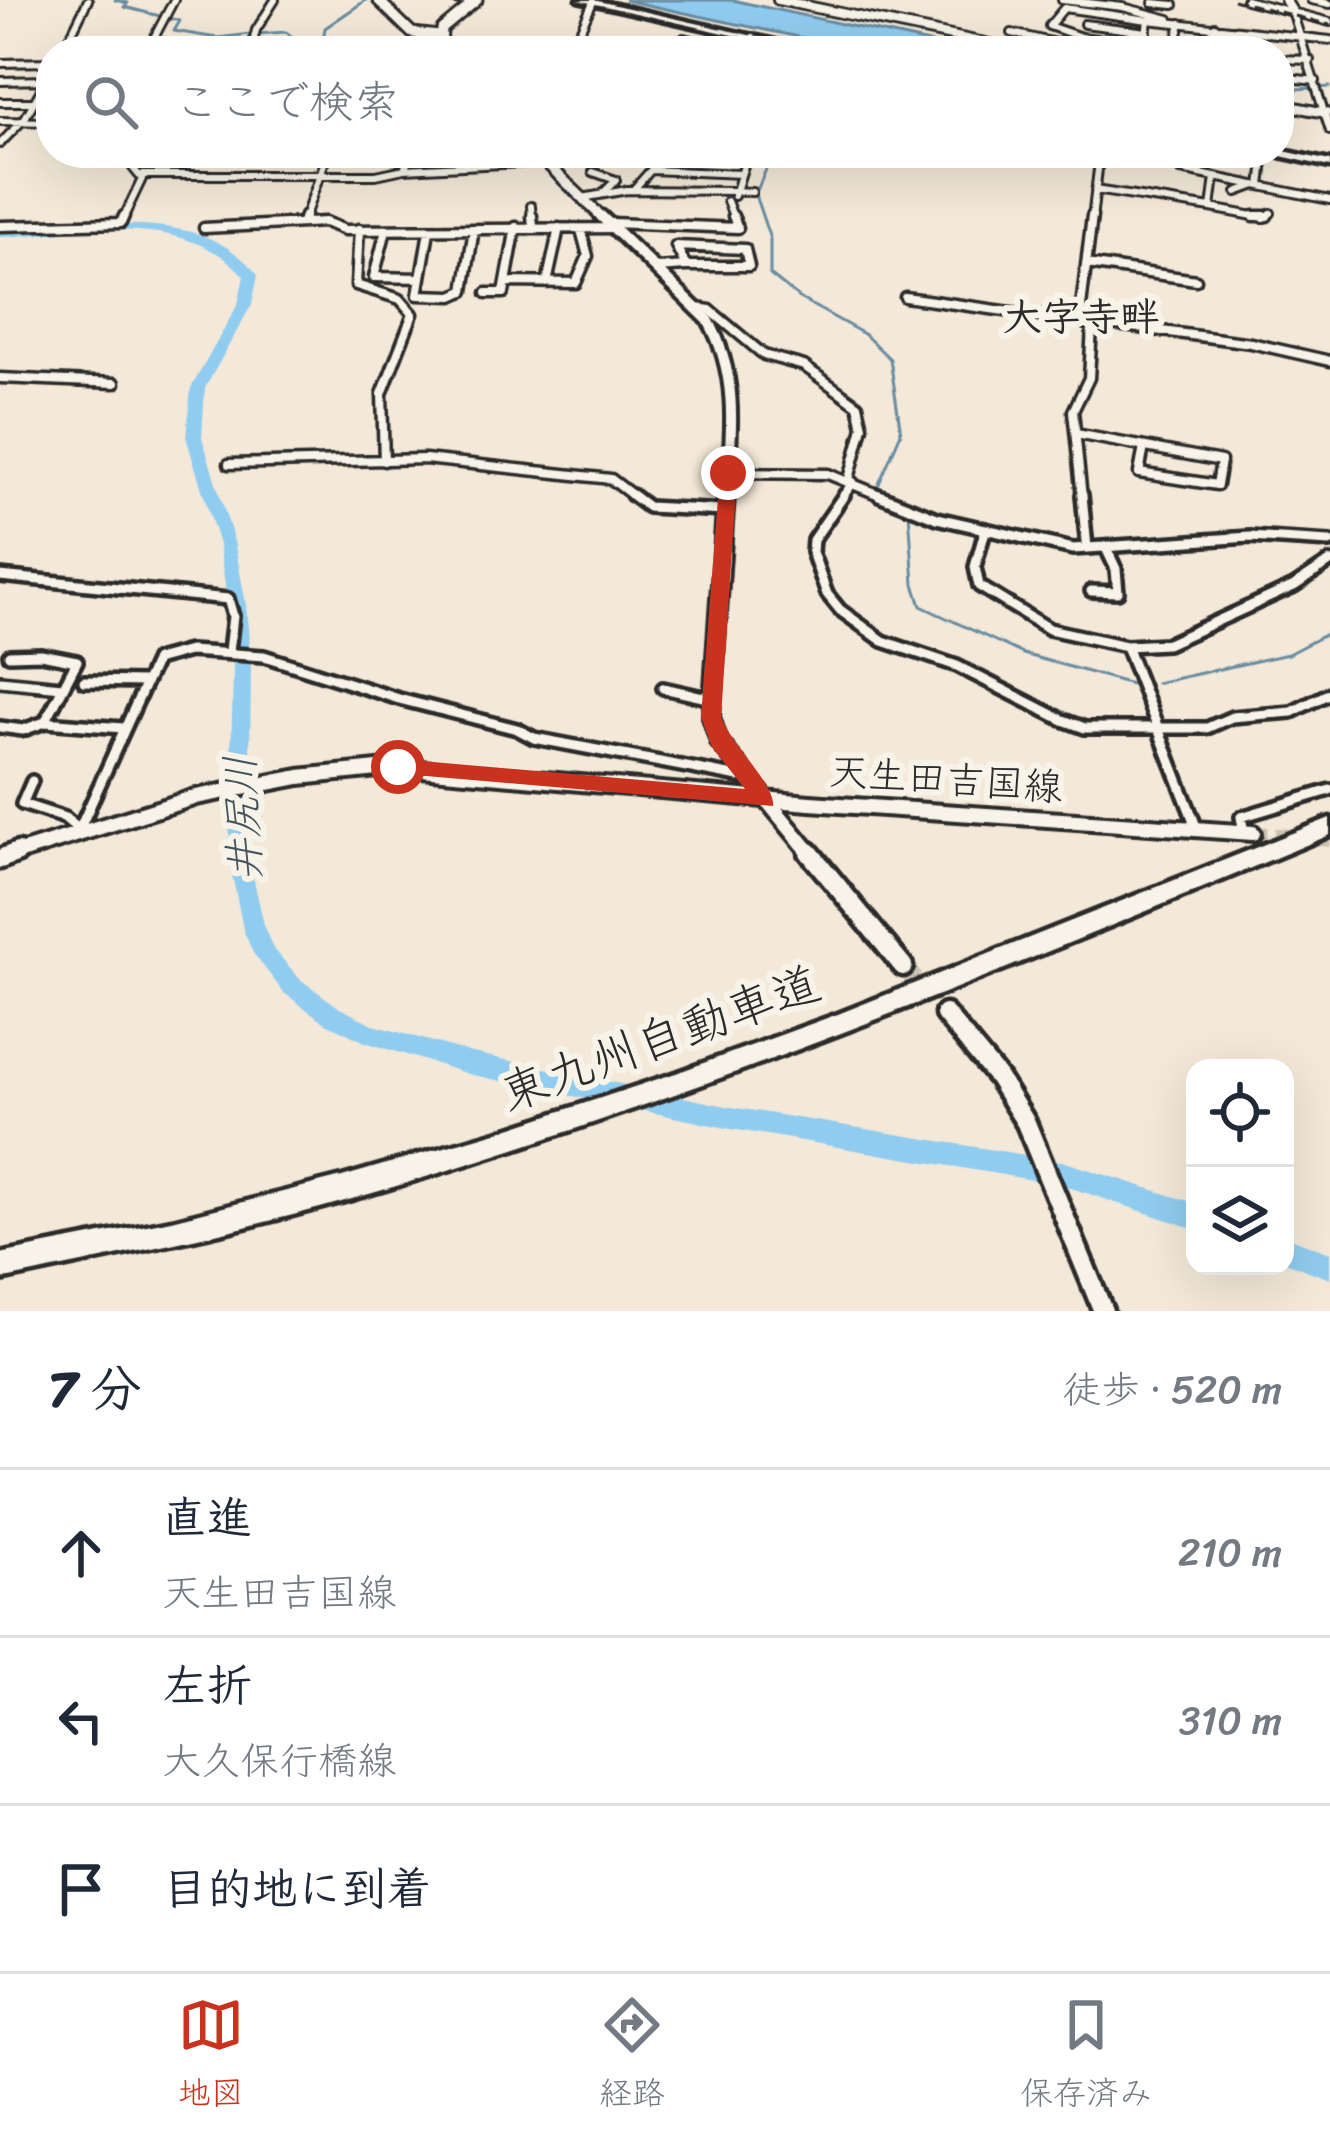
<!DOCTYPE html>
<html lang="ja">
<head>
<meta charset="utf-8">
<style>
  body { margin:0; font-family:Sriracha,"Klee One",sans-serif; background:#f6f6f7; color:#1f2937 }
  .controls { position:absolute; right:36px; bottom:36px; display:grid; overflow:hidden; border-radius:24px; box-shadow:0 12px 48px #0002 }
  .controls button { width:108px; height:108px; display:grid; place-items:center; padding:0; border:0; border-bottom:3px solid #e0e1e3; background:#fff; color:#1f2937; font:60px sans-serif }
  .stop { position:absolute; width:36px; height:36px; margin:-27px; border:9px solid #c8321e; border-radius:50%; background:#fff }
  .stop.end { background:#c8321e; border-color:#fff; box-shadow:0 3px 12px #0008 }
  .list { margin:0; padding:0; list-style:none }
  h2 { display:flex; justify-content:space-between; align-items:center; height:156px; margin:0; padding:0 48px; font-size:51px }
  h2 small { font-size:39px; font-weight:400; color:#747a83 }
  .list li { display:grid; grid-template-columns:78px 1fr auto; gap:36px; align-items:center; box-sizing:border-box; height:168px; padding:0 48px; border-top:3px solid #e0e1e3 }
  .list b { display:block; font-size:45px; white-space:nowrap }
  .list p { margin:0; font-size:39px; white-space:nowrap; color:#747a83 }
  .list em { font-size:39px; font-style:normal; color:#747a83 }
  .icon { flex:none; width:66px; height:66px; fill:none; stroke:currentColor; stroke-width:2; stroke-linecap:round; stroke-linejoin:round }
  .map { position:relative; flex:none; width:1330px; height:1311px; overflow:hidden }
  .search { position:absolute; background:#fff; box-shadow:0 12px 48px #0002; left:36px; right:36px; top:36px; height:132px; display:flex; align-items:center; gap:30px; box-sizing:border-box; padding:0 42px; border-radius:48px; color:#747a83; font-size:45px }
  .sheet { height:660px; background:#fff }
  nav { display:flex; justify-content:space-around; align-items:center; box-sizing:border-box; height:168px; border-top:3px solid #e0e1e3; background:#fff; font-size:33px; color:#747a83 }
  nav a { display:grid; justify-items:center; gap:6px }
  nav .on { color:#c8321e }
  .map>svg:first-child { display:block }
  .water { fill:#90ccf0; stroke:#688ca1; stroke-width:3 }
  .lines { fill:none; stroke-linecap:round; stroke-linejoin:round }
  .stream { stroke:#688ca1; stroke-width:3 }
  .river { fill:#90ccf0; fill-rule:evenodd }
  .secondary-tunnel-far1 { stroke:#ccc3b5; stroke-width:14; stroke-dasharray:14 8; stroke-linecap:butt }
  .secondary-tunnel { stroke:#ccc3b5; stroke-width:18; stroke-dasharray:18 9; stroke-linecap:butt }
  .minor-far2-casing { stroke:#2b2b2b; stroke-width:12 }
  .minor-far1-casing { stroke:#2b2b2b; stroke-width:15 }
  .minor-casing { stroke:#2b2b2b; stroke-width:18 }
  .tertiary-casing { stroke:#2b2b2b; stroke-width:14 }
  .secondary-far3-casing { stroke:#2b2b2b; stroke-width:15 }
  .secondary-far2-casing { stroke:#2b2b2b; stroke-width:18 }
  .secondary-far1-casing { stroke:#2b2b2b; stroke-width:22 }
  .secondary-casing { stroke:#2b2b2b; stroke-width:27 }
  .primary-casing { stroke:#2b2b2b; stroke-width:9 }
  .motorway-casing { stroke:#2b2b2b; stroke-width:9 }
  .minor-far2 { stroke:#f7f3e8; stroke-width:6 }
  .minor-far1 { stroke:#f7f3e8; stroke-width:8 }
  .minor { stroke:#f7f3e8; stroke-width:9 }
  .tertiary { stroke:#f7f3e8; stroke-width:8 }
  .secondary-far3 { stroke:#f7f3e8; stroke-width:9 }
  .secondary-far2 { stroke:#f7f3e8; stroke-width:10 }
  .secondary-far1 { stroke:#f7f3e8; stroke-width:14 }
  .secondary { stroke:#f7f3e8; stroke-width:18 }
  .primary { fill:#f7f3e8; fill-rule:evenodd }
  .motorway { fill:#f7f3e8; fill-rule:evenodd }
  .rail { stroke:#2b2b2b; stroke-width:3; stroke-dasharray:10 6; stroke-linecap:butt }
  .route { fill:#c8321e }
  .labels { text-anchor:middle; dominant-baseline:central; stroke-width:12; stroke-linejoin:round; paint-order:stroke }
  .far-quarter-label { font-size:39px; font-weight:bold; fill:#2b2b2b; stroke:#f7f3e8 }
  .street-label { font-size:39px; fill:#2b2b2b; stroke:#f7f3e8 }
  .water-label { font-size:42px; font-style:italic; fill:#44535c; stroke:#f7f3e8 }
  .near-street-label { font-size:48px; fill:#2b2b2b; stroke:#f7f3e8 }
</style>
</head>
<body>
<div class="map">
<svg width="1330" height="1311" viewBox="0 0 1330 1311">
  <rect width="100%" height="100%" fill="#f4e9d8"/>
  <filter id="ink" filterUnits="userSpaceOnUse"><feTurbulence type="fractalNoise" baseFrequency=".00833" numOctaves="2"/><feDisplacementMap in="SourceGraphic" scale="24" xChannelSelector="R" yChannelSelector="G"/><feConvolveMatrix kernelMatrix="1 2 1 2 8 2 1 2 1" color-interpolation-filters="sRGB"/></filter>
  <g filter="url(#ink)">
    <!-- water -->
    <path class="water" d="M624,0h108l234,51h-102z"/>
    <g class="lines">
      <!-- stream -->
      <path class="stream" d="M115,0l13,3 -4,4 56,14 -6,10 43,7 34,-4
        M257,34l29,-2 12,9 25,-2 2,-11 41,-28
        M1279,90l51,-3
        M773,153l-18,42 15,44v36l29,23 65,36 26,25 11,74 -23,53 9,9
        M909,512l5,72 7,22 102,48 108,30
        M1156,683l132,-29 42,-22"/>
      <!-- river -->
      <path class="river" d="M99,224c62,1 117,0 159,51l-6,29 -47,84 -3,49 33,108 11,59 5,63 -2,192 16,70 7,18 28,32 40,29 37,18 91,26 263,55 331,54 133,42v26l-133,-44 -331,-56 -263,-55 -103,-32 -41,-20 -40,-29 -31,-40 -10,-24 -14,-70 4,-192 -5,-63 -9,-59 -33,-108 5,-49 47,-84 6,-28c-58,-66 -166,-43 -244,-39v-8z
        M1285,1236l45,17v26l-45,-17z"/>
      <!-- secondary-tunnel-far1 -->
      <path class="secondary-tunnel-far1" d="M1253,833l77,6"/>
      <!-- secondary-tunnel -->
      <path class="secondary-tunnel" d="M903,966l42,48"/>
      <!-- minor-far2 casing -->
      <g class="minor-far2-casing">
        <path id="minor-far2" d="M455,0l18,2
          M1062,0l61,7 46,12
          M1246,0l84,22
          M1311,0l19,4
          M1153,3l21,2
          M1292,11l38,120
          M1084,24l63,8
          M1012,33l75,17
          M418,35l11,16
          M684,38l37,9
          M1144,45l-63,-8 -32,-11 15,-18 84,12
          M741,47l12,-10
          M1086,50l43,1
          M63,51l25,-51
          M147,51l27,-51
          M251,51l5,-21 19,-30
          M571,51l22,-49
          M1144,51l4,-31 182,20
          M1174,51l7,-28
          M1206,51l9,-25
          M1244,51l2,-6
          M1279,59l31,1
          M0,63l51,-1
          M1279,77l37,4
          M0,81l49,-1
          M0,102h34
          M0,121l51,1
          M0,144l25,-26 26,-46
          M1152,153l29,17 34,7
          M404,169l141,-7
          M651,170l90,4
          M593,172l23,8 -14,14
          M140,175h236l28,-6 8,-16
          M1261,186l4,-33
          M633,190l33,-37
          M1095,190l116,18 4,-31 115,23
          M1237,192l19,-7
          M734,196l2,-5 16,1
          M582,198l45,-8 109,1 12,-38
          M727,201l7,18
          M531,206l1,13
          M1211,208l53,10 7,-5
          M123,219l19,-40 -9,-11 5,-15
          M304,219l24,-66
          M1092,219l8,-66"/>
      </g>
      <!-- minor-far1 casing -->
      <g class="minor-far1-casing">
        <path id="minor-far1" d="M532,216l1,11
          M1254,216h13
          M303,222l2,-6
          M611,223l127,5 -5,-12
          M0,226l121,-3 3,-7
          M204,228l121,-6 20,8 271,-2
          M359,229l-3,56 44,14 13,15 -31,80 2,67
          M386,230l-12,47 47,1
          M429,231l-11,64 35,1 11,-5 10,-62
          M676,246l69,3 4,17h-63z
          M1087,264l109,16
          M656,268l30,-2
          M507,282l69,1 12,-27 -7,-26
          M547,283l12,-55
          M487,293h17l12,-66
          M905,297l135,19 20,-7 32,18 -3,51 -16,33 9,87
          M697,308l13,2 54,45 40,11 54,39 5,22 -14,52
          M1080,315l12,-99
          M1087,321l164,22 79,18
          M0,378l115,5
          M1076,434l145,27 -4,24 -78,-12 5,-26
          M229,464l196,-5 186,20 25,19
          M728,473l100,1 59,24
          M842,498l11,-16"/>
      </g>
      <!-- minor casing -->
      <g class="minor-casing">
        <path id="minor" d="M632,495l16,12 77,4
          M844,495l-31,45 -1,12 15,42 13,16 43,31 74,25 106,54 22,8h122l25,-11 60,-5 38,-19
          M879,495l58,23 136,31 177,-12 80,5
          M1082,495l5,53
          M985,531l-10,36 4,19 70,43 77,17 41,-2 127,-58 36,-24
          M0,576l228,23 5,17 -4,35
          M1091,591l27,1 -2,-23 -10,-21
          M1126,646l71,183
          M9,655l32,-1 36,7 -32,61 78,6
          M0,681l62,6
          M84,681l61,1
          M663,688l49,11
          M0,727l23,3 22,-8
          M32,781l-10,23 43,14 14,12 77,-170 33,-9 75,5 135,43 118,30 17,9 205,39 7,-4
          M1244,832l-3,-15 89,-27"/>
      </g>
      <!-- tertiary casing -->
      <g class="tertiary-casing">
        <path id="tertiary" d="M778,0l246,51
          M1285,0l7,11
          M1279,104l47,9"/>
      </g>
      <!-- secondary-far3 casing -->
      <g class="secondary-far3-casing">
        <path id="secondary-far3" d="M378,0l34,33 27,3
          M441,51l1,-22 35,-29
          M536,153l68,66"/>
      </g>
      <!-- secondary-far2 casing -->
      <g class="secondary-far2-casing">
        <path id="secondary-far2" d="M601,216l107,104c32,57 23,115 18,178"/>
      </g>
      <!-- secondary-far1 casing -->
      <g class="secondary-far1-casing">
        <path id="secondary-far1" d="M726,495l-15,222 8,25 93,113
          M11,855l185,-58 103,-20 99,-10 412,36 443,30"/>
      </g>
      <!-- secondary casing -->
      <g class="secondary-casing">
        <path id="secondary" d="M809,852l94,114
          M0,859l18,-7
          M945,1014l53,64 28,45 77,188"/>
      </g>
      <!-- primary casing -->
      <g class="primary-casing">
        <path id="primary" d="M578,0h15l227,51h-16z
          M1279,150l51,11v6l-54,-12 -2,-2h5z"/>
      </g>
      <!-- motorway casing -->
      <g class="motorway-casing">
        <path id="motorway" d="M1330,818v17c-323,135 -648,269 -985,366 -114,32 -229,55 -345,79v-26l172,-34 170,-43 168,-49 166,-55 162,-59z"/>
      </g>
      <!-- minor-far2 -->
      <use href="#minor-far2" class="minor-far2"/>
      <!-- minor-far1 -->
      <use href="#minor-far1" class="minor-far1"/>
      <!-- minor -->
      <use href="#minor" class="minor"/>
      <!-- tertiary -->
      <use href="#tertiary" class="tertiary"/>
      <!-- secondary-far3 -->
      <use href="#secondary-far3" class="secondary-far3"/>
      <!-- secondary-far2 -->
      <use href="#secondary-far2" class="secondary-far2"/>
      <!-- secondary-far1 -->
      <use href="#secondary-far1" class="secondary-far1"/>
      <!-- secondary -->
      <use href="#secondary" class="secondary"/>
      <!-- primary -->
      <use href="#primary" class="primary"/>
      <!-- motorway -->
      <use href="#motorway" class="motorway"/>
      <!-- rail -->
      <path class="rail" d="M1233,0l97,25"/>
    </g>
  </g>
  <!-- route -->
  <path class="route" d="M728,468l9,5 -16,244c9,26 55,69 52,89l-382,-33 -3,-6 10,-8 347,30 -33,-42 -11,-30 19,-244z"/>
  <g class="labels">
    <!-- far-quarter labels -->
    <g class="far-quarter-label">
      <text x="1081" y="316">大字寺畔</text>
    </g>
    <!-- street labels -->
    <g class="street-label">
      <text transform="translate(946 779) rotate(4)">天生田吉国線</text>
    </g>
    <!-- water labels -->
    <g class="water-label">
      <text transform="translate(243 818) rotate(-93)">井尻川</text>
    </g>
    <!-- near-street labels -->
    <g class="near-street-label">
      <text transform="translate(660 1038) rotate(-20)">東九州自動車道</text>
    </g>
  </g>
</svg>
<div class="controls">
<button><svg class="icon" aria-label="locate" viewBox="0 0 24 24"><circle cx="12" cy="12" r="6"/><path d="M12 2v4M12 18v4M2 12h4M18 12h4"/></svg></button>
<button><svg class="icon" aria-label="layers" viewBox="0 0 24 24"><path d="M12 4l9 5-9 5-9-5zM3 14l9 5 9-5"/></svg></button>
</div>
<div class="stop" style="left:398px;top:767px"></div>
<div class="stop end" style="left:728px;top:473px"></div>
<div class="search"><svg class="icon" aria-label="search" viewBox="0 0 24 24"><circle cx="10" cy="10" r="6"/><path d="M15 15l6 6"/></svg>ここで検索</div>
</div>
<section class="sheet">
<h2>7 分<small>徒歩 · 520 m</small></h2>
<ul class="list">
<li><svg class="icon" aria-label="ahead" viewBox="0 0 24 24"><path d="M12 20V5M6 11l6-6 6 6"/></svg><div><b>直進</b><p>天生田吉国線</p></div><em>210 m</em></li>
<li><svg class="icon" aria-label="left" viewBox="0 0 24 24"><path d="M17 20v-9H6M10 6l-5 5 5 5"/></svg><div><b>左折</b><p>大久保行橋線</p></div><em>310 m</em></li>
<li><svg class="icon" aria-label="arrive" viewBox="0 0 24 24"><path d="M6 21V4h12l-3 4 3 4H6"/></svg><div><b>目的地に到着</b></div></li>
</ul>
</section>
<nav>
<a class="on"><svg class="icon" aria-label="map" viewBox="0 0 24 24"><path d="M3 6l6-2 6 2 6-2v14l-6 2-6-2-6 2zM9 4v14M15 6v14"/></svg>地図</a>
<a><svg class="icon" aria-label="directions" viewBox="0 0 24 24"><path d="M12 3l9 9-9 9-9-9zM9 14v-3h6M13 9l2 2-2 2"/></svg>経路</a>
<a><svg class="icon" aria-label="saved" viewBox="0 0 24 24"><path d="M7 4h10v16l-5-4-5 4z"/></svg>保存済み</a>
</nav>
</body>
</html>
